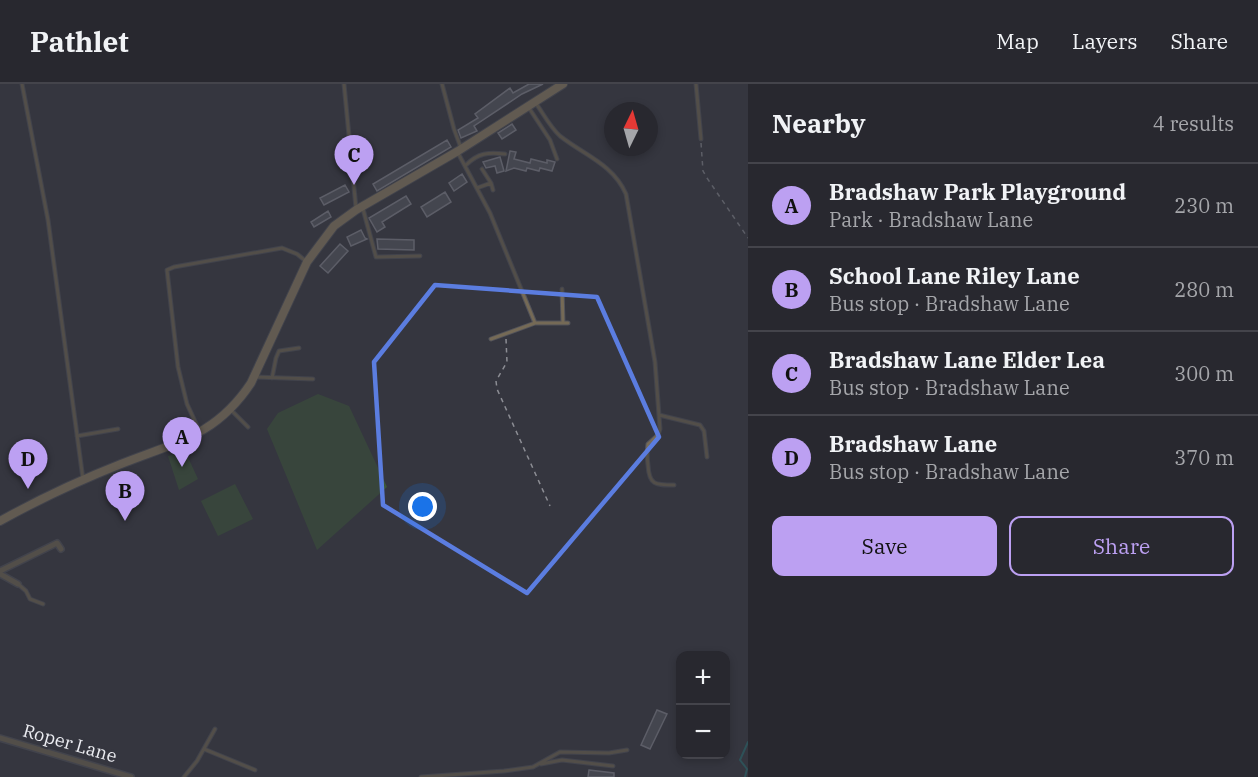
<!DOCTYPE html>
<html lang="en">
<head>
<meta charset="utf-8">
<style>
  body { margin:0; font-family:"IBM Plex Serif",serif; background:#303037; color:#f1f3f6 }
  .controls { position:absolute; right:18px; bottom:18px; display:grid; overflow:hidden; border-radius:12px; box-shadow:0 3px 9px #0003 }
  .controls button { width:54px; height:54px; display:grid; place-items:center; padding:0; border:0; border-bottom:2px solid #44444b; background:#28282f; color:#f1f3f6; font:30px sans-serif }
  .compass { position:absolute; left:604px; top:18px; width:54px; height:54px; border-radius:50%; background:#28282f; box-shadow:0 3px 9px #0003; rotate:5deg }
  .you { position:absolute; left:423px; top:423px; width:21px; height:21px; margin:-15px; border:4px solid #fff; border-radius:50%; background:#1a73e8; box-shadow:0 0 0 9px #1a73e833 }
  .badge { display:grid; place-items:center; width:39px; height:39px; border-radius:50%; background:#bca0f2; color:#111; font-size:20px; font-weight:700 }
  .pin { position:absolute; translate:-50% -50px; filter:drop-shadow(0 2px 3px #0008) }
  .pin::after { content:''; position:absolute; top:32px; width:21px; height:18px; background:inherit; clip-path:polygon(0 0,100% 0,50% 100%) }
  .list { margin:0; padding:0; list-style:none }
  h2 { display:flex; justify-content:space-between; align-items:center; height:78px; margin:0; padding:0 24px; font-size:26px }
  h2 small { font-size:20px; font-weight:400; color:#a5a6aa }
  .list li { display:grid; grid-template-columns:39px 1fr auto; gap:18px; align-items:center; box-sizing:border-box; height:84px; padding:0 24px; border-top:2px solid #44444b }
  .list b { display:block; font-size:22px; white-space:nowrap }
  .list p { margin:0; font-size:20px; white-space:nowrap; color:#a5a6aa }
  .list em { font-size:20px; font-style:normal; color:#a5a6aa }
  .actions { display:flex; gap:12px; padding:18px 24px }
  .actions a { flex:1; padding:14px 0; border:2px solid #bca0f2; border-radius:12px; text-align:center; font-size:21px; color:#bca0f2 }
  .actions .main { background:#bca0f2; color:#111 }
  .map { position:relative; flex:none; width:748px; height:693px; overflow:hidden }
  header { display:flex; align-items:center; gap:36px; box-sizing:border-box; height:84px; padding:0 30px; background:#28282f; border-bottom:2px solid #44444b }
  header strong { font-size:28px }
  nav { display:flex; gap:33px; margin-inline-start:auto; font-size:21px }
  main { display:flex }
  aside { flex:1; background:#28282f }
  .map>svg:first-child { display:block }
  .green { fill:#3d5838 }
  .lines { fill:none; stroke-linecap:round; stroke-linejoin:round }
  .stream { stroke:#267275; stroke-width:2 }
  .building { fill:#585962; stroke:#8c8d97; stroke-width:1.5 }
  .lane-casing { stroke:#52535b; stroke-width:5 }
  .street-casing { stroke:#52535b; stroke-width:8 }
  .secondary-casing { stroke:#52535b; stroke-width:10 }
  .path { stroke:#8c8d94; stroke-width:1.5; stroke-dasharray:4.5 4.5; stroke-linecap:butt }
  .lane { stroke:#756a56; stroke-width:3 }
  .street { stroke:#756a56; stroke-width:5 }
  .secondary { stroke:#988667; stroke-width:8 }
  .marked { fill:none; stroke:#5b7de0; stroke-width:4.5; stroke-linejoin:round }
  .labels { text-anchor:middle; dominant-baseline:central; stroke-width:4.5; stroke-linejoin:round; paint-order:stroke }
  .street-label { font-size:18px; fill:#ebecf1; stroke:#35363f }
</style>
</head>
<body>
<header>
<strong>Pathlet</strong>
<nav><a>Map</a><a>Layers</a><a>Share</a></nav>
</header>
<main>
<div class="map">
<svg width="748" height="693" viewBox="0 0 748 693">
  <rect width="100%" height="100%" fill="#35363f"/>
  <!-- green -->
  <path class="green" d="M318,310l31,12 38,81 -70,63 -50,-121 11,-16z
    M185,367l13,28 -19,11 -11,-34z
    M235,400l18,35 -35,17 -17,-35z"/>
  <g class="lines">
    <!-- stream -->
    <path class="stream" d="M745,693l2,-8 -7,-9 8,-18"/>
  </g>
  <!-- building -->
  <path class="building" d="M529,0h14l-21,10 -48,32 3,5 -16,7 -3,-8 20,-12 -3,-4 35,-26 3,5z
    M512,40l4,6 -14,9 -4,-6z
    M447,56l4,7 -74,44 -4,-7z
    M510,67l6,1 -2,7 16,4 1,-4 16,4v-3l8,2 -3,9 -12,-3 -1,3 -12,-3 -1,3 -12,-3 -8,3z
    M500,73l4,14 -7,2 -2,-7 -9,2 -3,-6z
    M462,90l5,8 -13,9 -5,-8z
    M345,101l4,7 -25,13 -4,-7z
    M445,108l6,10 -24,15 -6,-10z
    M406,112l5,8 -29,18 3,5 -8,5 -8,-14z
    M328,127l3,6 -17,10 -3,-5z
    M361,146l4,8 2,1 -16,7 -4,-9z
    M377,155l37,1v10l-36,-1z
    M340,160l8,7 -20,22 -8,-7z
    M657,626l10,4 -17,35 -9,-4z
    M589,686l25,3v4h-26z"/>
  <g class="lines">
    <!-- lane casing -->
    <g class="lane-casing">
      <path id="lane" d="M22,0l26,136 35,259
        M344,0l12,124
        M442,0l12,45 7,19
        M696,0l5,55
        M535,18c8,11 15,25 25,34 24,19 53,28 66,58l29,168 5,67 -2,6 -10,9c-1,7 -1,14 0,21 1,20 7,20 26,20
        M529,24l21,32 7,19
        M458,69l32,60 45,110
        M466,81c12,-12 22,-13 39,-11
        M482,85l9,14 2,7
        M477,104l14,-5
        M363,125l13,48 44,-1
        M562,205l1,34
        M491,255l44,-16h33
        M255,293l58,2
        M272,294l4,-20 3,-7 20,-3
        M232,327l16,16
        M659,331l41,10 4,6 3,26
        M199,346l-12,-26 -9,-37 -11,-97 7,-3 108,-19 15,6 10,8
        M77,352l41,-7
        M18,500l8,7 4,8 13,5
        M204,665l51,21
        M541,680l21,-4 51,6
        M184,693l13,-16 18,-32
        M421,693l83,-6 29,-4 27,-15 49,1 18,-3"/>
    </g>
    <!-- street casing -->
    <g class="street-casing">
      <path id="street" d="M0,487l57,-28 4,6
        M0,490l18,10
        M0,654l131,39"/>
    </g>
    <!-- secondary casing -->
    <g class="secondary-casing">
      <path id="secondary" d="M0,437c38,-21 80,-41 121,-57 55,-22 95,-28 130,-81l56,-121 27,-36 22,-16 102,-59 105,-67"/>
    </g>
    <!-- path -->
    <path class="path" d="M701,59l2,28 4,7 41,60
      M506,255l1,23 -11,19 1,8 53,117"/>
    <!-- lane -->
    <use href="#lane" class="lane"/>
    <!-- street -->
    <use href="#street" class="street"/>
    <!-- secondary -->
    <use href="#secondary" class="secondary"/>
  </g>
  <!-- marked area -->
  <path d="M0 0H748V693H0ZM435,201l162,12 62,140 -132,156 -144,-88 -9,-143z" fill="#35363f" fill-opacity=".55" fill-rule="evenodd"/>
  <path class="marked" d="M435,201l162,12 62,140 -132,156 -144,-88 -9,-143z"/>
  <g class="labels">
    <!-- street labels -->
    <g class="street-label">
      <text transform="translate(70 659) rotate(16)">Roper Lane</text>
    </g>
  </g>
</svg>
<div class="controls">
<button>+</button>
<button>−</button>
</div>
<svg class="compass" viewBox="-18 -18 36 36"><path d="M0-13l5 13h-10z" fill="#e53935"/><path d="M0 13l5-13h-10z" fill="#a5a6aa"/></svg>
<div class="you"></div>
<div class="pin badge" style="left:182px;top:383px">A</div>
<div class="pin badge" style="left:125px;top:437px">B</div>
<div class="pin badge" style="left:354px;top:101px">C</div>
<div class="pin badge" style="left:28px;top:405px">D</div>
</div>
<aside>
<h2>Nearby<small>4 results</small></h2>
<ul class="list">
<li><span class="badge">A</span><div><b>Bradshaw Park Playground</b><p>Park · Bradshaw Lane</p></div><em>230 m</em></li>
<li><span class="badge">B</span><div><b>School Lane Riley Lane</b><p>Bus stop · Bradshaw Lane</p></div><em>280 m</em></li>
<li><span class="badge">C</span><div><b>Bradshaw Lane Elder Lea</b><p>Bus stop · Bradshaw Lane</p></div><em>300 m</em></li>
<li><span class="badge">D</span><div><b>Bradshaw Lane</b><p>Bus stop · Bradshaw Lane</p></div><em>370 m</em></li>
</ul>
<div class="actions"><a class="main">Save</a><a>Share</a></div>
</aside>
</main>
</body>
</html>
